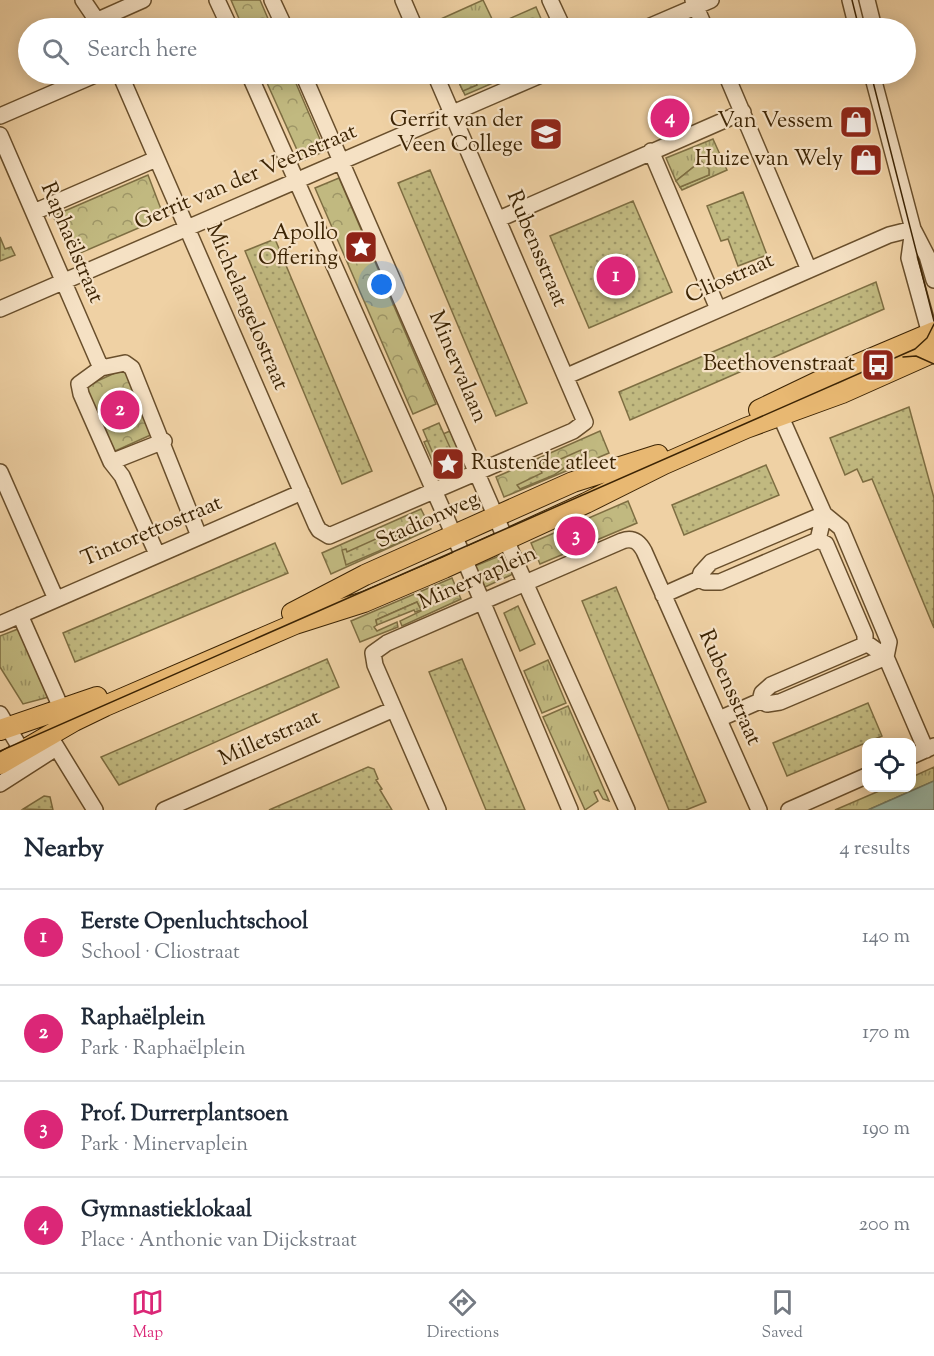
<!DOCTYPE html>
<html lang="en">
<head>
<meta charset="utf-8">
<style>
  body { margin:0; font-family:"Sorts Mill Goudy",serif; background:#f6f6f7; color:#1f2937 }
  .controls { position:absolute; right:18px; bottom:18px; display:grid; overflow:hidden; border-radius:12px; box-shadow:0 3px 15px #0003 }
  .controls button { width:54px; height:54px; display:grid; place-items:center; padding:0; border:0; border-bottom:2px solid #e0e1e3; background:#fff; color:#1f2937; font:30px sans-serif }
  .you { position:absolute; left:382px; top:285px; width:21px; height:21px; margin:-15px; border:4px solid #fff; border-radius:50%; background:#1a73e8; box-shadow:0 0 0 9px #1a73e833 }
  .badge { display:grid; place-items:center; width:39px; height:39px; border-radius:50%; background:#db2777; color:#fff; font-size:20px; font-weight:700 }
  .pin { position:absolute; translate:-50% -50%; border:3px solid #fff; box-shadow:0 2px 6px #0006 }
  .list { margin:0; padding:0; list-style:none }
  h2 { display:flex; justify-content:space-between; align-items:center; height:78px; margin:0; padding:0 24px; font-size:26px }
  h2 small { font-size:20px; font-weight:400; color:#747a83 }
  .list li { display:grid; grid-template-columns:39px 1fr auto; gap:18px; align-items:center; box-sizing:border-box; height:96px; padding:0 24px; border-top:2px solid #e0e1e3 }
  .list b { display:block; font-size:22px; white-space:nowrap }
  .list p { margin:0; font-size:20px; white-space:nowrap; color:#747a83 }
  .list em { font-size:20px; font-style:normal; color:#747a83 }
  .icon { flex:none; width:33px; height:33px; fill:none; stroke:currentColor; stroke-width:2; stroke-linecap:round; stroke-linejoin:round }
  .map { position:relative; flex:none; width:934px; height:810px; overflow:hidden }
  .search { position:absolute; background:#fff; box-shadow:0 3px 15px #0003; left:18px; right:18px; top:18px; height:66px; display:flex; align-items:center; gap:15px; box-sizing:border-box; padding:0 21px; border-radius:33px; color:#747a83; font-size:22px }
  .sheet { height:462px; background:#fff }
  nav { display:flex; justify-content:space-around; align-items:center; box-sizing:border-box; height:84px; border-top:2px solid #e0e1e3; background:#fff; font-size:16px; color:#747a83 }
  nav a { display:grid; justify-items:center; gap:3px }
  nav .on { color:#db2777 }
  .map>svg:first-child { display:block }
  .grass { fill:url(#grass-tufts); stroke:#7e6e42; stroke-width:1.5 }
  .forest { fill:url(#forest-firs); stroke:#7e6e42; stroke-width:1.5 }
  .park { fill:url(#park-crowns); stroke:#7e6e42; stroke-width:1.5 }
  .garden { fill:url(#garden-dots); stroke:#7e6e42; stroke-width:1.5 }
  .water { fill:#9ab7a5; stroke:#747c65; stroke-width:1.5 }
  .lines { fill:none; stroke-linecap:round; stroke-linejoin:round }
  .minor-casing { stroke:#694f2c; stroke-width:18 }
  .major-casing { stroke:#3c2404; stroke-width:22 }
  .minor { stroke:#f5e1c4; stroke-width:15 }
  .major { stroke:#e8b872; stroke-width:20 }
  .tram { stroke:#3c2404; stroke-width:1.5 }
  .labels { text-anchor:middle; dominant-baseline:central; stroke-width:4.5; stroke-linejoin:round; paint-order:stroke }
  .poi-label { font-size:22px; fill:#3c2404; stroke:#f5e1c4; text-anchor:end }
  .street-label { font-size:22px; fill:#3c2404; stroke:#f5e1c4 }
</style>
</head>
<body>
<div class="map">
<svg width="934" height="810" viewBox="0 0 934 810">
  <defs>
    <pattern id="grass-tufts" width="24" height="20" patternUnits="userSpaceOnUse" patternTransform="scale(1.5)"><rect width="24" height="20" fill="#c1b980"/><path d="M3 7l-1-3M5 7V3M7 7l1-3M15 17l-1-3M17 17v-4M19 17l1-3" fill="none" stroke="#9e9667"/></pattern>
    <pattern id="forest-firs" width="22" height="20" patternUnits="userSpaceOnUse" patternTransform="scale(1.5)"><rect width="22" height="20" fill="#c1b980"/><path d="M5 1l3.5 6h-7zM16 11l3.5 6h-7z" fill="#9e9667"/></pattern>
    <pattern id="park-crowns" width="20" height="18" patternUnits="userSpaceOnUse" patternTransform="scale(1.5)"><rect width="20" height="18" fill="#c1b980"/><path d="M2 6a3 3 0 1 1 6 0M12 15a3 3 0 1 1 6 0" fill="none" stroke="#9e9667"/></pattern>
    <pattern id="garden-dots" width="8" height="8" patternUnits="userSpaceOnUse" patternTransform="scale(1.5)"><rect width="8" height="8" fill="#c1b980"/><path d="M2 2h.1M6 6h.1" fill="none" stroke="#9e9667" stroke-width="1.8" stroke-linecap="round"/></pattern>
  </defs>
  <rect width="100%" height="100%" fill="#efd1a4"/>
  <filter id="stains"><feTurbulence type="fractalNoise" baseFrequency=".00333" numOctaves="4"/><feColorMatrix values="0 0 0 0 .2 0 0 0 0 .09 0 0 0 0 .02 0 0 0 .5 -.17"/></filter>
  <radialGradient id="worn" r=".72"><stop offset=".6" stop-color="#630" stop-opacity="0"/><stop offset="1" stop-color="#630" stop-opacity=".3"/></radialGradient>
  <!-- grass -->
  <path class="grass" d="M483,0l9,19 -20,9h-38l-2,-5z
    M713,139l14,31 -45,20 -2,-3 29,-12 -8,-14 -25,20 -10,-23z
    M518,606l17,38 -15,7 -16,-38z
    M18,629l31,68 -26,7 -23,-37v-31z
    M548,660l18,43 -24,10 -18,-42z
    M568,706l41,95 -6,-2 -5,-9 -4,2 4,9 -13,9 -42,-93z
    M934,767v14l-66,29h-33l51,-22h26v-11z"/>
  <!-- forest -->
  <path class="forest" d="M701,161l8,8v6l-29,12 -4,-6z"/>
  <!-- park -->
  <path class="park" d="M231,0h29l12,28h-29z
    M536,7l9,21h-57z
    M263,74h29l33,77 -23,10z
    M455,74h59l-49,21z
    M148,175l16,42 -93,40 -18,-41z
    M339,178l97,226 -23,10 -98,-226z
    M126,368l29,65 -42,19 -29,-65z
    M450,431l12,27 -26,11 -12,-27z
    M600,431l9,22 -105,44 -8,-20z
    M628,501l9,22 -97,41 -9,-21z
    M421,509l10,20 -100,45 -9,-21z
    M504,554l9,20 -28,13 -10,-21z
    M452,578l9,21 -59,27 -2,-5 21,-10 -4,-9 -41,18 1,5 -3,2 3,4 20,-9 1,5 -38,15 -9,-21z"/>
  <!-- garden -->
  <path class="garden" d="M455,74h17l5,11 -14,6z
    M430,170l97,233 -31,13 -98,-233z
    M743,192l24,63 -29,11 -10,-27 -7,2 -14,-35z
    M633,201l39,91 -83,36 -39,-92z
    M0,237l5,12 6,-2 4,8 -15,6z
    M275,239l97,232 -30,13 -97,-233z
    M876,282l8,27 -254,111 -11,-28z
    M909,407l25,91v130l-62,-149 -9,3 -6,-13 -12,6 -15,-37z
    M439,423l18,40 -17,7 -17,-40z
    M581,450l1,5 -28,20 -34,14 -3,-4 25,-12 -4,-8 7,-3 2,3z
    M766,465l13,30 -95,40 -12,-30z
    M588,528l7,5 -23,10v-7z
    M389,533l1,5 15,-5 5,5 -64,27 -4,-15 4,-1 1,3z
    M275,543l13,30 -213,89 -12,-29z
    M616,587l90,215 -20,8h-17l-87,-209z
    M417,602l4,8 -6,2 -1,-2 -37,15 -1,-5z
    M327,659l12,28 -220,98 -18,-28z
    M462,659l63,151h-39l-57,-138z
    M868,703l14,33 -95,40 -14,-33z
    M368,767l6,2 4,10 -2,1 6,9 -2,1 12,20h-123z
    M44,796l6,1 3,13 -30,-1z"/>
  <!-- water -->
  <path class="water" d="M934,781v29h-66z"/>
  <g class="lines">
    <!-- minor casing -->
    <g class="minor-casing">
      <path id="minor" d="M83,0l19,28
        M217,0l13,28
        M272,0l13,28
        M403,0l12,28
        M550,0l13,28
        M693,0l12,28
        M850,0l7,28
        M867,0l7,28
        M98,20l45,-20
        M646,28l65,-28
        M120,74l196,451 3,5 10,6 244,-105 12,-9 -150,-348
        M249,74l211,475 110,261
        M303,74l203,466 121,270
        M726,74l83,196
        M872,74l41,155 14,27 7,24
        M0,116l97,-42
        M0,135l101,233
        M651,151l67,158
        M34,212l122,-53
        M499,219l244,-107
        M913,229l-4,29 21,76
        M0,309l543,-235
        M567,376l322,-141 24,-6
        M776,406l48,108 17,14 48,114 -3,15
        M111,462l53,-21
        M0,472l56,127
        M824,514l-6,26 8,4 39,91v7l21,15 40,93
        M157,554l-35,-78 -11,-14 -30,-68 -2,-10 22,-16 24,-5 7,5 67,168
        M699,579l6,3h15l98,-42
        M663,595l36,-16 2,-6 10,-11 113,-48
        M20,615l42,95
        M0,624l302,-132
        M760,701l2,-8 9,-8 91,-39 3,-4
        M0,714l22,37
        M719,719l41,-18 7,3 13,-2 106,-45
        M49,735l46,75
        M912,756l22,-10
        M0,784l56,-36
        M164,810l230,-101
        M438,810l-63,-145 -2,-12 14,-10 235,-102c11,-4 17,1 22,10l115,259
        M789,810l77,-34"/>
    </g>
    <!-- major casing -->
    <g class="major-casing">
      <path id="major" d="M759,410l71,-34 104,-44
        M292,613l73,-38 208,-93 85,-27
        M0,730l97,-33
        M0,764l74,-43 31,-15 190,-82 69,-22 80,-34 142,-65 78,-39 82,-36 96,-35 92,-41"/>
    </g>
    <!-- minor -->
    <use href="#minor" class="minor"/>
    <!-- major -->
    <use href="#major" class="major"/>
    <!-- tram -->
    <path class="tram" d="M852,0l7,28
      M871,74l63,247
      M903,357l13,-1 18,8
      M0,751l915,-402 12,-11 7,-14"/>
  </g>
  <!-- icons -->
  <defs>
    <g id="shop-square" transform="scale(1.725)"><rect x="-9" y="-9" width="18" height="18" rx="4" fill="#8f2418" stroke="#f5e1c4"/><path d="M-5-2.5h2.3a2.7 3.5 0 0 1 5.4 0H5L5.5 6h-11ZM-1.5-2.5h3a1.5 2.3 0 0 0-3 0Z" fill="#fff"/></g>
    <g id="school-square" transform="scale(1.725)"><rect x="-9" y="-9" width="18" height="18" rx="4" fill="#8f2418" stroke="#f5e1c4"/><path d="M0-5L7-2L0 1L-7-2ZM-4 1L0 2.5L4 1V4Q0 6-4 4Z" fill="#fff"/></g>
    <g id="sight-square" transform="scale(1.725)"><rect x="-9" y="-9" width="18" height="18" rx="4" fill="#8f2418" stroke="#f5e1c4"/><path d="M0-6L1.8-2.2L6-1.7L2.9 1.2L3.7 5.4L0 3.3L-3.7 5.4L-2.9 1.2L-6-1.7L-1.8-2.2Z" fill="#fff"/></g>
    <g id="bus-square" transform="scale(1.725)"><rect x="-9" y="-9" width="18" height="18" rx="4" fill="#8f2418" stroke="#f5e1c4"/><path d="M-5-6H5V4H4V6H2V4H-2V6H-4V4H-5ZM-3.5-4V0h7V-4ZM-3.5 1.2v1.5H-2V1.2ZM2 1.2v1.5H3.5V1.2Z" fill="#fff"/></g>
  </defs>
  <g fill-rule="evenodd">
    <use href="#shop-square" x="856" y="122"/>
    <use href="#school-square" x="546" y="134"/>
    <use href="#shop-square" x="866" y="160"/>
    <use href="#sight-square" x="361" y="247"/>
    <use href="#bus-square" x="878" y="365"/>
    <use href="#sight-square" x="448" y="464"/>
  </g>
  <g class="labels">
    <!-- poi labels -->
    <g class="poi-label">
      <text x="523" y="121">Gerrit van der<tspan x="523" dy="25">Veen College</tspan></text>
      <text x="833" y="122">Van Vessem</text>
      <text x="843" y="160">Huize van Wely</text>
      <text x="338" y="234">Apollo<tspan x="338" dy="25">Offering</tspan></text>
      <text x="855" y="365">Beethovenstraat</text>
      <text x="471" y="464" text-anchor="start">Rustende atleet</text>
    </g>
    <!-- street labels -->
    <g class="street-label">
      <text transform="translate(246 178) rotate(-23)">Gerrit van der Veenstraat</text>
      <text transform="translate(71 243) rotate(67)">Raphaëlstraat</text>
      <text transform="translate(536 249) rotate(67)">Rubensstraat</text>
      <text transform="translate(730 279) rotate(-24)">Cliostraat</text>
      <text transform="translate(246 307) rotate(67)">Michelangelostraat</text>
      <text transform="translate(457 367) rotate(67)">Minervalaan</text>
      <text transform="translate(428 521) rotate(-24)">Stadionweg</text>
      <text transform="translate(152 532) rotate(-23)">Tintorettostraat</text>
      <text transform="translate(478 579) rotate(-24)">Minervaplein</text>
      <text transform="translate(729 688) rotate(66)">Rubensstraat</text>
      <text transform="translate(270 739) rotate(-24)">Milletstraat</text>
    </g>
  </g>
  <rect width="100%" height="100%" filter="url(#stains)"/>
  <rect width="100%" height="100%" fill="url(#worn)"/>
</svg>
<div class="controls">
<button><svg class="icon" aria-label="locate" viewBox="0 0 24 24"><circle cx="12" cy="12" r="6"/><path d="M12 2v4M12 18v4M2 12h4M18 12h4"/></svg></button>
</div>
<div class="you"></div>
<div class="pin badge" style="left:616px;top:276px">1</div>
<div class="pin badge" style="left:120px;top:410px">2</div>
<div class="pin badge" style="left:576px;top:536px">3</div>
<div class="pin badge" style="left:670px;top:118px">4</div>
<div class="search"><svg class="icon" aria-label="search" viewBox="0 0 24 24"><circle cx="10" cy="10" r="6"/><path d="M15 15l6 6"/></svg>Search here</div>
</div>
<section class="sheet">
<h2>Nearby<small>4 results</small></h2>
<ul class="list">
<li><span class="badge">1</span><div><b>Eerste Openluchtschool</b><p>School · Cliostraat</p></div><em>140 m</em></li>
<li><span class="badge">2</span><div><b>Raphaëlplein</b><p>Park · Raphaëlplein</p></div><em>170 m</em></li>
<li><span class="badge">3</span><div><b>Prof. Durrerplantsoen</b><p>Park · Minervaplein</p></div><em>190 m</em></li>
<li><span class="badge">4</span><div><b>Gymnastieklokaal</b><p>Place · Anthonie van Dijckstraat</p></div><em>200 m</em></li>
</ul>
</section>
<nav>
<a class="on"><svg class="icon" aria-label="map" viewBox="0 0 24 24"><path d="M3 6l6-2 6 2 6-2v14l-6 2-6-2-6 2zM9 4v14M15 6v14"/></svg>Map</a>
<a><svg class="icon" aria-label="directions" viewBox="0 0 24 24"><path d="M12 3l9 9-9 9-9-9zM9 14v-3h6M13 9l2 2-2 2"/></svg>Directions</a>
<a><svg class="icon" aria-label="saved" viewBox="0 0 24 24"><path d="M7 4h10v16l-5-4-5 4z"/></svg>Saved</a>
</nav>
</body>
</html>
